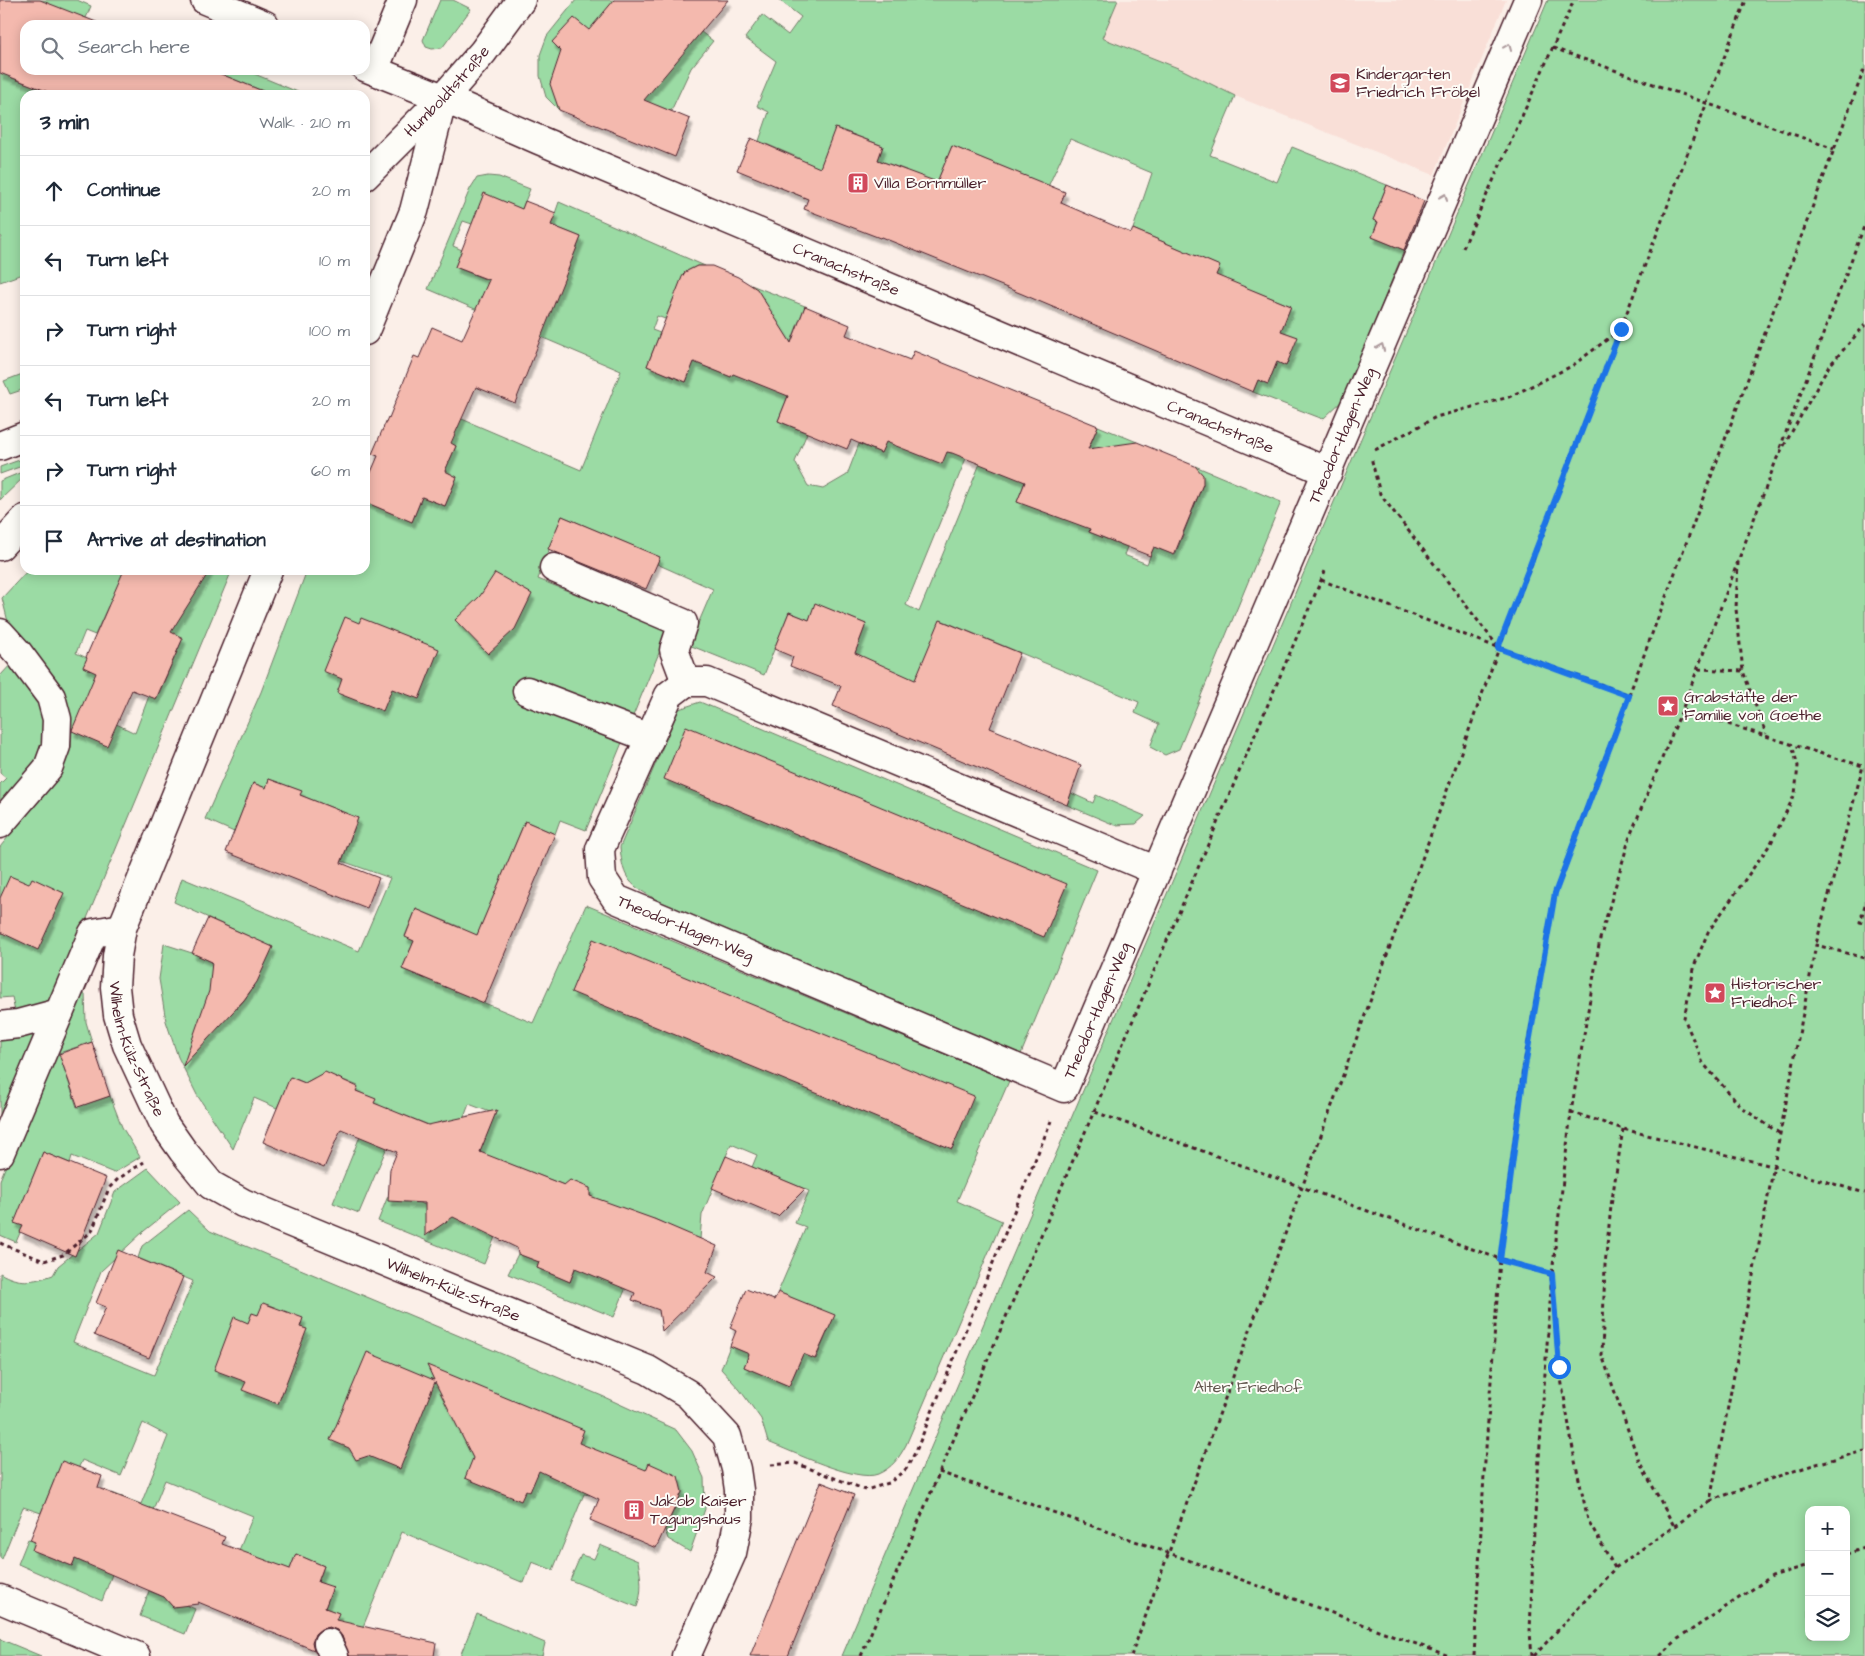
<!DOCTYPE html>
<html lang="en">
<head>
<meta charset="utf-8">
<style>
  body { margin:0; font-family:"Architects Daughter",sans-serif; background:#f2f2f3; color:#1f2937 }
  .controls { position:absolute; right:15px; bottom:15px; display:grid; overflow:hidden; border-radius:10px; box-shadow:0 2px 12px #0003 }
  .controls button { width:45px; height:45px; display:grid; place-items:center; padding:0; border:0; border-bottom:1px solid #e0e1e3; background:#fff; color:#1f2937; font:25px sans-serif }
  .stop { position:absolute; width:15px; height:15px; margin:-11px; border:4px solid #1a73e8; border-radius:50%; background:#fff }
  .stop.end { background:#1a73e8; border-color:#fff; box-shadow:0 1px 5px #0008 }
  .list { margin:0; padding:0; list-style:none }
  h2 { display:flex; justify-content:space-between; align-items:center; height:65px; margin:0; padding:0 20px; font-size:21px }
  h2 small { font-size:16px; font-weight:400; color:#747a83 }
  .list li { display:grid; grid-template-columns:32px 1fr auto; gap:15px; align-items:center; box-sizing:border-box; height:70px; padding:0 20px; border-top:1px solid #e0e1e3 }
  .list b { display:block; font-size:19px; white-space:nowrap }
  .list em { font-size:16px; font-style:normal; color:#747a83 }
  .icon { flex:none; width:28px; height:28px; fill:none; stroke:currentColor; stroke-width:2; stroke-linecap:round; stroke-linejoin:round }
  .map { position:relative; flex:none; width:1865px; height:1656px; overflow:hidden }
  .search { position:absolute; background:#fff; box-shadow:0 2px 12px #0003; left:20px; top:20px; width:350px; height:55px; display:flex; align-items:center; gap:12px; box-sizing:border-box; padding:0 18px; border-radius:15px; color:#747a83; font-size:19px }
  .panel { position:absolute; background:#fff; box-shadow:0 2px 12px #0003; left:20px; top:90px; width:350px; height:485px; border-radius:15px }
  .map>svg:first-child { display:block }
  .built { fill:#f9dfd7 }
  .green { fill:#9bdba4; stroke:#727d68; fill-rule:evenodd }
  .building { fill:#f4b9ae; stroke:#4a1f2b; filter:url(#shadow) }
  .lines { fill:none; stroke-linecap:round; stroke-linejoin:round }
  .minor-casing { stroke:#4a1f2b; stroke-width:31 }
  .path { stroke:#4a1f2b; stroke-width:3; stroke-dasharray:4 4; stroke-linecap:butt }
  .minor { stroke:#fdfcf7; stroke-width:28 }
  .oneway { stroke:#ac999b }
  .route { stroke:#1a73e8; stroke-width:6 }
  .labels { text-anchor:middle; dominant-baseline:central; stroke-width:4; stroke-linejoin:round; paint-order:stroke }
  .poi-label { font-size:16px; fill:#4a1f2b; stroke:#fdfcf7; text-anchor:start }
  .street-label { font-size:16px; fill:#4a1f2b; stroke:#fdfcf7 }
  .park-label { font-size:16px; fill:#62574f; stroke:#fdfcf7 }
</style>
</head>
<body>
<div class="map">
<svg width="1865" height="1656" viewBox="0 0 1865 1656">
  <defs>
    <filter id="shadow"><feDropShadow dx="3" dy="5.5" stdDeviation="1" flood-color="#0004"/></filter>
  </defs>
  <rect width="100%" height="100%" fill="#fbefe8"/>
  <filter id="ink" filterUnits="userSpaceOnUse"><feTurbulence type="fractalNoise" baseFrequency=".02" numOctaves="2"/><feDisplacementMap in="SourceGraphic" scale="10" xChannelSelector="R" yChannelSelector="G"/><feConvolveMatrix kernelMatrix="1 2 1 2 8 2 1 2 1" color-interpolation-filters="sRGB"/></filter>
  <g filter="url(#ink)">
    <!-- built -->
    <path class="built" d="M1118,0h388l-72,175 -199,-79 -52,-26 -81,-32z"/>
    <!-- green -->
    <path class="green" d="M22,0h55l14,6 -5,12 -61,7 -13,53 37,14 -1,3h-23v178l-25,9v-41l2,-4 -2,-1v-191z
      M440,0h13l18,9 -29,39 -10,1 -6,-2 -3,-7z
      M576,0h38l70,52 17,-20 12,9 -22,27 -20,43 -37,-14 -68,-41 -7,54 -13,-13 -6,-21v-21l7,-19z
      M779,0h339l-16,38 81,32 52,26 -25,59 67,27 15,-35 95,38 -14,35 5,2 -6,15 32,13 -60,149 -21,20 -70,-27 5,-12 10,4 9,-22 8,3 12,-28 -16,-6 10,-25 -37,-15 -40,-12 5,-13 -86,-37 19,-56 -82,-34 -54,117 -2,-84 -62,-26 -37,90 -19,-41 10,-25 -28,-10 5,-14 -47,-18 -28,71 -22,-9 13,-32 -40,-17 10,-29 -12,-6 19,-45 -31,-23 17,-23 26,20 13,-18z
      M1548,0h317v1656h-1023zM1809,1510h37v127h-37z
      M227,70h18l60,25h-32l-48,-19z
      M488,176l11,1 31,12 -8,20 -50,15 -9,-3 -10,25 9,4 -7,17 97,39 29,-69 -30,-12 8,-23 146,64h-8l-12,6 -20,47 -8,-3 -5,14 8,3 -13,33 39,16 8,-20 37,15 29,-71 -9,-21 54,21 -15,38 -2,52 -10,25 29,12 -12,29 13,24 15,3 24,-14 12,-31 22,9 5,-13 66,13 30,-74 14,6 -90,220 13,7 67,-163 39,33 -8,20 67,-42 14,-34 39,16 -16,9 -32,81 38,15 -3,8 23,9 7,-17 21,8 28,-71 -8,-18 86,36 -102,247 -14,6 -15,-8 9,-23 -24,-11 4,-11 -198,-82 -31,76 -55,-43 11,-29 -50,-20 -7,16 -20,-8 -25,63 -75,-30 24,-56 -56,-25 2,-7 -97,-41 -24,63 130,52 -82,199 -26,-10 -5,14 -30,-13 -59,141 -17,-7 11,-28 -44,-18 -11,27 9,5 -12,28 131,54 53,-118 423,176 -52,120 45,20 -96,224c-7,13 -14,23 -28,29 -21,9 -87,-23 -110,-32l-7,-23 -21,-29 -19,-21 9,-23 19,8 -5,13 45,19 14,-32 13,5 18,-43 -56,-24 28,-65 -11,-4 14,-32 -35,-15 -15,32 -18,-14 16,-39 -26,-11 -29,71 -2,24 -40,-10 3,-6 -9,-4 -40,98 -106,-43 10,-20 21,8 -2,6 33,14 32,-81 -12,-5v-8l-26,-3 -60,-23 2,48 -22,54 -106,-43 10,-25 20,2 46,19 41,-103 -26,-10 -9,24 -16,-7 -7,2 -3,4 -33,-13 -42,99 -26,-10 42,-104 -19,-8 2,-5 -27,-11 -4,8 -13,-5 -9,5 -14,-6 -14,31 -23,-10 -21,51 -36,-54 -19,-38 -12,-36 -7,-42 5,-35 28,9 20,9v63c36,-17 45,-44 60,-78l-98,-45 8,-24 177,73 31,-73 -48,-17 16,-43 -58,-23 1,-4 -32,-12 -3,9 -13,-5 -19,49 -29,-13 56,-127 46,-122h58v-68l47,20 10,-25 23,9 12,-29 -12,-6 11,-25 -21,-9 -27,-41 173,74 40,-99 -193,-82 42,-100 7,-11z
      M25,373v16l-15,5 -6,-13z
      M25,458v7l-25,9v-7z
      M22,472l3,4 -25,24v-19z
      M28,570h204l-179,430 -38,12 -3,-15 -12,1v-151l53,-65 18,-35 1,-16 -8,-30 -21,-33 -35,-46 -6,-24zM108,606l75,32 -26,60 -8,-2 -14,37 -52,-25 14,-35 -13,-6 3,-9 -11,-5 9,-22 10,4z
      M13,662l22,31 14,29 2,23 -51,68v-29l6,-6 -6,-5v-97z
      M700,702l397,168 -76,184 -362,-153c-29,-16 -36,-20 -39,-54l59,-138z
      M1071,793l22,10 3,-8 49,21 -9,8 -21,1 -48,-20z
      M78,993l7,1 1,28 6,20 -33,11 18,54 33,-11 12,31 18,30 -26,16 -42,-17 -2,7 -27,-11 -28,70 8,4 -7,16 -16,-7v-55z
      M41,1033l-41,100v-94z
      M148,1168l32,34 -36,29 -43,40 -28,71 81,33 39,-94 -55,-23 4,-12 46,-36 22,21 392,165 74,34 16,21 12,27 1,31 -15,43 -22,-13 -3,-9 17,-38 -33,-29 -3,7 -46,5 -10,20 -6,-1 -31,76 -21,-8 -8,21 -122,-51 -51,124h-4l-2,-13 -13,-12 6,-18 -13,-5 8,-20 -15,-6 6,-16 -28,-12 -6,15 -74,38 37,-91 -88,-36 -38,94 -13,-5 -12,32 -84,-37 10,-25 8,2 -3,9 39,16 3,-7 9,4 28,-70 29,11 27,-68 -25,-13 -22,53 -39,-16 -8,18 -16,-7 -17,42 -18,-6 -21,52 -2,-1v-285c18,11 33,9 53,2l5,-9 41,-33 16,-41z
      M600,1545l38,16c3,17 5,30 -1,46l-67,-27 11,-25 13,4z
      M149,1591l15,6 9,10 13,-2 9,4 -10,25 -45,-18z
      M477,1614l68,29 -3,13h-82z
      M0,1639l41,17h-41z"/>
    <!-- building -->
    <path class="building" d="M0,0h40l64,25h-79v45h186l59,24 -1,1h-213l-56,-22z
      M614,0h114l-84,100 46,19 -15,38 -116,-47 -9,-26 11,-33 -9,-9 22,-24 15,12z
      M835,128l48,18 -5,14 59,22 15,-36 113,46 -4,11 70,30 2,-4 87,37 -4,9 75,31 -10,25 17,6 -12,29 -9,-4 -9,22 -10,-4 -5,12 -231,-98 -141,-57 -1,1 -76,-29 4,-10 -71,-29 14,-32 69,30z
      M1387,185l37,16 -20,49 -32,-13 6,-15 -5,-2z
      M484,193l38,16 3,-8 31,12 -5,12 30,12 -66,166 -39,-16 -25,56 5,3 -11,25 12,6 -12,29 -23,-9 -10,25 -47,-20v-16l13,-30 -6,-2 16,-37 1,1 25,-62 5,2 13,-31 30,13 27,-60 -34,-13z
      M697,266h15l26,11 19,12 34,54 14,-37 45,19 -4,10 64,25 4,-9 184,75 -10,23 49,-7 58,24 8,9v9l-29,71 -20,-8 -4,9 -61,-24 1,-3 -73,-27 8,-20 -73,-29 -5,-1 -5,12 -56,-22 -5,11 -30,-13 -4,9 -69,-28 10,-25 -55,-22 -2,3 -37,-15 -8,20 -39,-16 35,-89 3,-5z
      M562,516l98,41 -14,32 -98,-40z
      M124,570h86l-39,62 12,6 -27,61 -24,-9 -25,56 -35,-15v-1l24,-57 -13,-6 4,-9 -1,-1z
      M495,573l37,21 -17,35 -27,25 -33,-34 25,-24z
      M815,603l51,21 -11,29 60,27 25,-60 80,33 -30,75 91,37 -14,40 -234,-99 8,-20 -51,-20 3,-9 -19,-8 15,-37 20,8z
      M345,617l14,6 2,-5 78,31 -20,50 -27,-10 -9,22 -46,-18 5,-14 -19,-8z
      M686,726l381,158 -23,53 -380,-158z
      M269,779l33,12 -2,4 58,23 -17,45 38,15 -12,30 -141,-56 27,-69 13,5z
      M525,821l30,13 -71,169 -82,-34 12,-28 -9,-4 11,-28 61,26z
      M10,876l19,8 3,-6 32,15 -26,57 -38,-18v-34z
      M208,918l65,29 -16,35 -13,18 -61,66 26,-75 3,-29 -20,-9z
      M593,939l381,157 -22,53 -381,-157z
      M92,1042l18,54 -32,11 -19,-53z
      M325,1072l33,15 -2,4 20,8 -2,4 54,22 69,-15 -17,42 84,33 6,-5 20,8v8l64,23 63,27 -10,26 10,5 -55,54 -3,-21 -27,-10 3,-7 -60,-25 -5,14 -33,-14 2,-6 -21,-8 -1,-6 -64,-31 -28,19v-33l-37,-2 2,-32 7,-17 -56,-23 -17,39 -61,-26 27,-65 15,6z
      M43,1152l63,26 -31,78 -55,-24 3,-6 -9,-3z
      M726,1156l79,33 -27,27 -66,-28z
      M118,1250l65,27 -34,81 -55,-23 12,-28 -10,-4z
      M746,1289l28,11 4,-8 57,23 -20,44 -12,-5 -14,32 -45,-19 5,-13 -19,-8 6,-15 -6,-3z
      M263,1303l40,15 -3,9 7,2 -29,75 -36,-14 4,-8 -32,-12 20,-53 14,6 4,-10 6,2z
      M367,1352l67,28 -7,-15 157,65 -5,13 67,27 3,-7 29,13 4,16 -26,56 -66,-28 9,-21 -60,-28 -9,21 -4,-2 -5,11 -56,-23 8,-20 -38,-76 -35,87 -32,-13 -12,4 -7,-12 -19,-8z
      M62,1461l40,15 -4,12 127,49 -3,7 68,25 6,-15 28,12 -6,16 15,5 -8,21 14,5 -3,7 100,23 -2,13h-85l-7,-20 -5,-6 -8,-3 -8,2 -6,5 -3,8 2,8 -116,-48v2l-25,3 -9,-10 -89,-38 -3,7 -40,-16 3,-8 -5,-2z
      M821,1482l33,13 -66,161h-38z"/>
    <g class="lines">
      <!-- minor casing -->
      <g class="minor-casing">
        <g id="minor">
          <path d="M205,0l60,25"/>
          <path id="s1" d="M365,67l78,31 96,42 789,332"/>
          <path d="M374,70l29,-70"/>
          <path id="s2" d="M365,176l78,-78 40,-46 38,-52"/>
          <path d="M365,331l49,-120 29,-113"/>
          <path d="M0,446l25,-10"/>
          <path d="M0,546l25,-27"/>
          <path d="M554,568l129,55 -9,27 12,32"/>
          <path id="s3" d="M268,570l-146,358 -5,28 -2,31 3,28 9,30 37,79 19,27 28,34 32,18 405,167 40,24 39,42 9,33 3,21v28l-7,35 -46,103"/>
          <path d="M0,633l19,21 32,43 6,22 -1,27 -8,22 -48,56"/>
          <path d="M527,691l123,47"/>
          <path id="s4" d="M1157,871l-450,-189h-21l-17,13 -69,154 2,29 14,21 448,189 464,-1088"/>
          <path d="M0,1026l18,-2 41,-11"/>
          <path d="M0,1153l93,-220 29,-5"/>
          <path d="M0,1599l136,57"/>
          <path d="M328,1643l6,13"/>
        </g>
      </g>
      <!-- path -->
      <path class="path" d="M1553,48l281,101
        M1463,248l111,-248
        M1780,448l85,-224
        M1375,450l61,-33 73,-20 63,-31 49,-37
        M1738,562l-2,47 7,62 23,63
        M1321,580l178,68 -119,-154 -9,-37
        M1698,669l45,2
        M1629,695l236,-628
        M1682,710c61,18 121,39 181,56l-47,178
        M1865,905l-5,17 5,1
        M1095,1112l405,147 23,-187 32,-179 74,-198 -130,-47
        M1571,1112l52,17 149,37 93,27
        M1623,1129l-12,77 -6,59 -3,90 36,104 36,67
        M1779,1133l-38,-26 -38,-44 -19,-45 11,-54 13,-32 63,-89 24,-49 3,-28 -6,-21
        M0,1243l44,18 19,-6 29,-24 17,-43 9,-9 26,-17
        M1553,1286l6,81 16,94 13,59 27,48
        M771,1465l24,-2 71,27 23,-7 17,-14 10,-18 135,-330
        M939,1472l230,81 280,103
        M1710,1501c52,-20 101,-37 155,-50
        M1846,1554l19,-6
        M861,1656l464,-1085
        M1131,1656l368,-1008 247,-648
        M1474,1656l10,-181 16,-216 52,16
        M1532,1656l-2,-24 4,-103 18,-255 19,-162 29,-173 30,-103 52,-126 95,-252 52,-92 36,-41
        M1534,1656l81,-88 95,-67 106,-556 49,13
        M1660,1656l18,-17 94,-63 37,-11"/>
      <!-- minor -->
      <use href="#minor" class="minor"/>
    </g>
    <!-- one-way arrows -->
    <defs><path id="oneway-chevron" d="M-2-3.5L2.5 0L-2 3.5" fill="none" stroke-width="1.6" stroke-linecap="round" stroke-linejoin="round" transform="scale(1.25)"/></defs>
    <g class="oneway">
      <use href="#oneway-chevron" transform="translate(1508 47) rotate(-67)"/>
      <use href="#oneway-chevron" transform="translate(1444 197) rotate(-67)"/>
      <use href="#oneway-chevron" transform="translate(1381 347) rotate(-67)"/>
    </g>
  </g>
  <g class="lines" filter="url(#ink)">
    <!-- route -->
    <path class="route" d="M1559,1367l-7,-93 -52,-14 24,-188 31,-179 74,-197 -131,-48 123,-319"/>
  </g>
  <!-- icons -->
  <defs>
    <g id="school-square" transform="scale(1.125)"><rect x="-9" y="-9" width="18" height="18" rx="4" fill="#d1495b" stroke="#fdfcf7"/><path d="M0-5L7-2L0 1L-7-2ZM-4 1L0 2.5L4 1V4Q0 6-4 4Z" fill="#fff"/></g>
    <g id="building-square" transform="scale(1.125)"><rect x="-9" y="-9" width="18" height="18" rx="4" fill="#d1495b" stroke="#fdfcf7"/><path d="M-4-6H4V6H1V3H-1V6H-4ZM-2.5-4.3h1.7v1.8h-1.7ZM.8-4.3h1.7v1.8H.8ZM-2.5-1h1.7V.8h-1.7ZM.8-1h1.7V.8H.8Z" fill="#fff"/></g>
    <g id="sight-square" transform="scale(1.125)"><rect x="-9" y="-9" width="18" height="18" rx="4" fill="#d1495b" stroke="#fdfcf7"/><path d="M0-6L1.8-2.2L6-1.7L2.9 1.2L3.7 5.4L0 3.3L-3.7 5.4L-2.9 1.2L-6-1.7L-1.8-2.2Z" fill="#fff"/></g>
  </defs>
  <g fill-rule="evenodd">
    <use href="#school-square" x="1340" y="83"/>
    <use href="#building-square" x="858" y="183"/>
    <use href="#sight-square" x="1668" y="706"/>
    <use href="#sight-square" x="1715" y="993"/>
    <use href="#building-square" x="634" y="1510"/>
  </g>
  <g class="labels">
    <!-- poi labels -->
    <g class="poi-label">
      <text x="1356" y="74">Kindergarten<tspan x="1356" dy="18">Friedrich Fröbel</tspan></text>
      <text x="874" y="183">Villa Bornmüller</text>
      <text x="1684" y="697">Grabstätte der<tspan x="1684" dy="18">Familie von Goethe</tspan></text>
      <text x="1731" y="984">Historischer<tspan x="1731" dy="18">Friedhof</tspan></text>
      <text x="650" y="1501">Jakob Kaiser<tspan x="650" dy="18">Tagungshaus</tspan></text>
    </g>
    <!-- street labels -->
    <g class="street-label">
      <text stroke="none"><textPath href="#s2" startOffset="118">Humboldtstraße</textPath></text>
      <text stroke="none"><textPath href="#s1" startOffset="522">Cranachstraße</textPath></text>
      <text stroke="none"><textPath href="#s1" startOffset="928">Cranachstraße</textPath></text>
      <text stroke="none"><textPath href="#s4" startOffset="1949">Theodor-Hagen-Weg</textPath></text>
      <text stroke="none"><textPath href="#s4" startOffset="829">Theodor-Hagen-Weg</textPath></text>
      <text stroke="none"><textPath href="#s4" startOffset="1324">Theodor-Hagen-Weg</textPath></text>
      <text stroke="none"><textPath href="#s3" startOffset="512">Wilhelm-Külz-Straße</textPath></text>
      <text stroke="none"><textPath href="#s3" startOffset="934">Wilhelm-Külz-Straße</textPath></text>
    </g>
    <!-- park labels -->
    <g class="park-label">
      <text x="1248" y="1387">Alter Friedhof</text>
    </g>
  </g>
</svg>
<div class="controls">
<button>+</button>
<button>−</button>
<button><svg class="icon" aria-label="layers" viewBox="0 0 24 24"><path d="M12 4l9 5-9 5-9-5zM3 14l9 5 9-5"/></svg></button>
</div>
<div class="stop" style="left:1559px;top:1367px"></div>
<div class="stop end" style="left:1621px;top:329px"></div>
<div class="search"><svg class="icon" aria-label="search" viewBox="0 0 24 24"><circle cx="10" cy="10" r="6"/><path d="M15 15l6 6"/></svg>Search here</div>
<section class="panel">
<h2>3 min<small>Walk · 210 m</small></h2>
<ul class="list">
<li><svg class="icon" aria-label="ahead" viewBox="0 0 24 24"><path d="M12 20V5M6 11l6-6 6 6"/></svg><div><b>Continue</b></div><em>20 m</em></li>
<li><svg class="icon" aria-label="left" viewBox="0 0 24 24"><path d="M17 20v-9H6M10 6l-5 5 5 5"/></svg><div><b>Turn left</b></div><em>10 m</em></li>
<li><svg class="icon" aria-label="right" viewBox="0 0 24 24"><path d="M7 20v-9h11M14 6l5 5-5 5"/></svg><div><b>Turn right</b></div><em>100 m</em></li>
<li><svg class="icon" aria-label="left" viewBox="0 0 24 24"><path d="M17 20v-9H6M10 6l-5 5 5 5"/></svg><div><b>Turn left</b></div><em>20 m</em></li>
<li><svg class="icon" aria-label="right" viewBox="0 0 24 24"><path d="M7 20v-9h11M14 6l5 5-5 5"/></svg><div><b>Turn right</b></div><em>60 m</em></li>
<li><svg class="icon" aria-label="arrive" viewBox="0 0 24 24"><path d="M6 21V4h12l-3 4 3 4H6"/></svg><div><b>Arrive at destination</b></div></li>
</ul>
</section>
</div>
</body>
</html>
